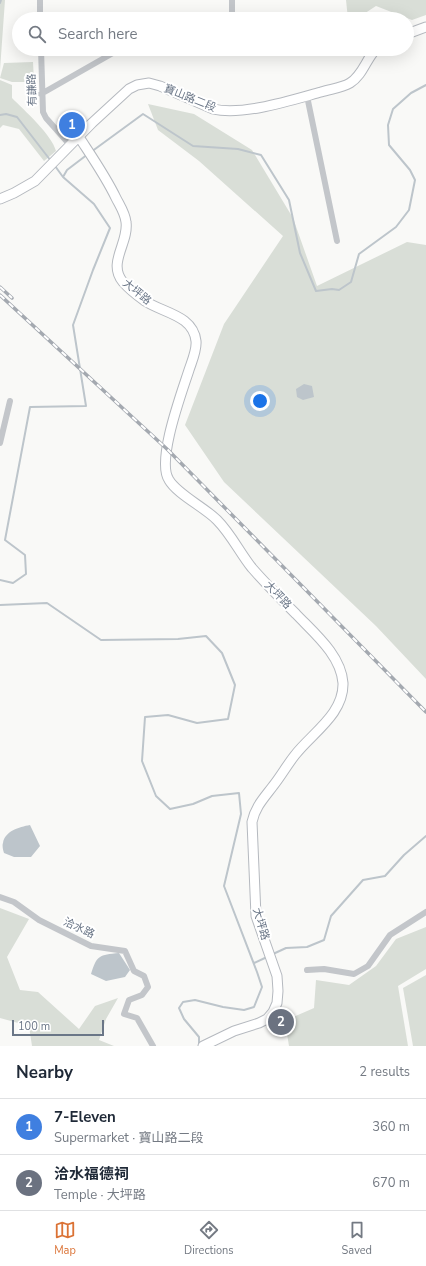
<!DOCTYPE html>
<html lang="en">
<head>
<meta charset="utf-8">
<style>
  body { margin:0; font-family:"Nunito Sans","Noto Sans TC",sans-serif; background:#f6f6f7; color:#1f2937 }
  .scale { position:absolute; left:12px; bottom:10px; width:92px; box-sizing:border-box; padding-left:4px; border:2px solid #6a7687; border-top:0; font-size:11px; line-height:14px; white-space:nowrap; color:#6a7687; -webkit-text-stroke:3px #fff; paint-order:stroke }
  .you { position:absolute; left:260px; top:401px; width:14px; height:14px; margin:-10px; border:3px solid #fff; border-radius:50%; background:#1a73e8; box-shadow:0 0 0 6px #1a73e833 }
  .badge { display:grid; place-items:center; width:26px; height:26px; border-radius:50%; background:#db7235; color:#fff; font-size:13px; font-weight:700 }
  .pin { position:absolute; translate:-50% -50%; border:2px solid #fff; box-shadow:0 1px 4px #0006 }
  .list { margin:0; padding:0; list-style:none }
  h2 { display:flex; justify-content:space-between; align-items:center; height:52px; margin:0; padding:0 16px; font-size:17px }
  h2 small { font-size:13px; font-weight:400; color:#747a83 }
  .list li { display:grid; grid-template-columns:26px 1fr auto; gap:12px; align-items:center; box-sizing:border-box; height:56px; padding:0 16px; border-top:1px solid #e0e1e3 }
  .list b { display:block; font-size:15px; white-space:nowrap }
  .list p { margin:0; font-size:13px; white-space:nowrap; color:#747a83 }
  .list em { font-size:13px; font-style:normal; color:#747a83 }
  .icon { flex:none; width:22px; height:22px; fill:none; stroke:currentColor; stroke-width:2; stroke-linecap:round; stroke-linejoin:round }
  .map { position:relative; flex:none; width:426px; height:1046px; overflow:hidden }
  .search { position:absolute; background:#fff; box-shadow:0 4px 16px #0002; left:12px; right:12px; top:12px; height:44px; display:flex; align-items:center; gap:10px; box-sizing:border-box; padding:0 14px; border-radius:22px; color:#747a83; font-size:15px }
  .sheet { height:164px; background:#fff }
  nav { display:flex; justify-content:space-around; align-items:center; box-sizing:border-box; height:56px; border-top:1px solid #e0e1e3; background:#fff; font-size:11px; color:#747a83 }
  nav a { display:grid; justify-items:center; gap:2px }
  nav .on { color:#db7235 }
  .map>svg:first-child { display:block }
  .green { fill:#d9ded7 }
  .water { fill:#bdc5cb }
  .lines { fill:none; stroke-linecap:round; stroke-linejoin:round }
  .stream { stroke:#bdc5cb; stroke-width:2 }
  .secondary-casing { stroke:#b5b9bf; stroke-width:11 }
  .street { stroke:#c3c6ca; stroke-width:6 }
  .secondary { stroke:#fff; stroke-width:9 }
  .rail-casing { stroke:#a4a9b0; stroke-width:3.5 }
  .rail { stroke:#fff; stroke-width:2; stroke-dasharray:6; stroke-linecap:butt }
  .labels { text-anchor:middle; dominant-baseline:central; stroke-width:4; stroke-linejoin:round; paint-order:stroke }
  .street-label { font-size:11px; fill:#6a7687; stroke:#fff }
</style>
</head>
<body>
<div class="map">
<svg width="426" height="1046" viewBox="0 0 426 1046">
  <rect width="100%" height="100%" fill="#f9f9f7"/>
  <!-- green -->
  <path class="green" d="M0,0h5l-5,70z
    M346,0h80v15l-14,5 -36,-14 -20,13h-8z
    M33,62l1,20h-22l-12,-4 4,-15z
    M0,80l12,5v13c12,12 40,37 44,53l-12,10 -25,-32 -16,-4 -3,3z
    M148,104l46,10 58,36 41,68 24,68 90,-44 19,3v434l-50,-53 -152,-144 -39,-57 39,-101 59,-88 -84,-75 -41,-31z
    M0,908l29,11 -22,38 13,33 18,2 41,37 16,-23 23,-8 -12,21 -7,21 15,6h-82l-3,-20 -29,-8z
    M426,927v42l-28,17 10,60h-119l-2,-12 4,-16 23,-10 2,-28 33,5 27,-19 20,-27z
    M426,975v71h-13l-10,-58z"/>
  <!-- water -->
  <path class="water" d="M304,384l8,2 2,11 -11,3 -6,-3 -1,-8z
    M30,825l10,21 -9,11h-17l-10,-4c-1,-3 -2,-8 -1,-10 2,-12 16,-16 27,-18z
    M119,953l11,17 -5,7 -19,4 -15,-7c6,-19 8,-19 28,-21z"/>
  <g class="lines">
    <!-- stream -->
    <path class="stream" d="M0,3l1,-3
      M0,115l6,-1 11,3 34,44
      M91,152l52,-38 50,32 45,3 23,6 28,45 11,53 16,38 16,-2 7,1 12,-8 8,-28 37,-27 13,-17 6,-30 -5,-10 -21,-25 -1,-20 5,-16 18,-16 15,-8
      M55,166l8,11
      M0,580l13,3 13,-9 -1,-19 -20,-15 25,-133 56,-1 -13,-81 20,-55 17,-42 -16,-24 -31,-27 4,-7 21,-16
      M0,605l47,-2 54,37 77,-1 28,-3 16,17 13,32 -7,34 -31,4 -29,-8 -23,2 -3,44 14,35 14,13 23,-5 19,-8 27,-3 2,21 -17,72 33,86 5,15 -8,20 -10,3 -21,-3 -28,-7 -12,2 -4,6 5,11 15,18v8
      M273,954l13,-6 21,-1 17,-7 7,-24 32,-36 22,-4 19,-21 22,-19
      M254,963l13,-6"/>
    <!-- secondary casing -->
    <g class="secondary-casing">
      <path id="secondary" d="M407,34l19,-7
        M79,137c13,20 27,40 37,61 4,8 9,15 10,24 3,21 -19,41 -3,60 6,7 15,14 22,19 18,12 48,14 51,40 1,9 -4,20 -7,29 -7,22 -33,91 -20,110 8,14 35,27 48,40 14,14 23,33 35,48 14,16 29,31 44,46 18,19 45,41 47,69 1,31 -31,50 -48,72 -8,10 -14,21 -22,31 -9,12 -18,21 -21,36l4,94 21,60 1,15 -1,12 -4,9 -6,7 -8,4 -25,8 -31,15
        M0,199l14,-6 21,-12 57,-58 37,-34 8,-4 12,-2 11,3 53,23c30,7 79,-9 108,-17 9,-3 21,-4 29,-9 13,-8 16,-24 26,-34"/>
    </g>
    <!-- street -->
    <path class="street" d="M40,0v19
      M232,0v19
      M41,49l2,63 3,6 24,27
      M182,49l51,4v-4
      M41,94l79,-45
      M307,96l30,145
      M0,443l10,-42
      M0,897l14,5 25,18 52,26 34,5 9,20 10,5 4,11 -6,8 -13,5 -5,14 13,4 16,28
      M307,970l17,-1 30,5 14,-8 22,-31 36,-23"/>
    <!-- secondary -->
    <use href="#secondary" class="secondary"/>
    <!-- rail casing -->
    <g class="rail-casing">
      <path id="rail" d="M0,287l12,11
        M0,295l168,155 258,262"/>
    </g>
    <!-- rail -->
    <use href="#rail" class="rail"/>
  </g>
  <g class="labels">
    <!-- street labels -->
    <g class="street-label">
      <text transform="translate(32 90) rotate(-92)">有謙路</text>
      <text transform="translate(190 98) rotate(22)">寶山路二段</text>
      <text transform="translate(137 292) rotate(39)">大坪路</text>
      <text transform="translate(278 595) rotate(46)">大坪路</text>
      <text transform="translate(261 924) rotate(74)">大坪路</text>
      <text transform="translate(79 928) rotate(25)">洽水路</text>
    </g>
  </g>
</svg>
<div class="scale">100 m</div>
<div class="you"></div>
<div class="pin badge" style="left:72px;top:125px;background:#3f7fe0">1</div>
<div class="pin badge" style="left:281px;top:1022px;background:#6b7280">2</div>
<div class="search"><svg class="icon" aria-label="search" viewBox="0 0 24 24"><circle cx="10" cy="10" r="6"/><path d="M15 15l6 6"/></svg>Search here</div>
</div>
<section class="sheet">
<h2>Nearby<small>2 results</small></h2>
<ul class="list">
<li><span class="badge" style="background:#3f7fe0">1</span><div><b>7-Eleven</b><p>Supermarket · 寶山路二段</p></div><em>360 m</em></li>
<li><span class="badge" style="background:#6b7280">2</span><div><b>洽水福德祠</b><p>Temple · 大坪路</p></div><em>670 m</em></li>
</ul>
</section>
<nav>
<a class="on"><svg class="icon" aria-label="map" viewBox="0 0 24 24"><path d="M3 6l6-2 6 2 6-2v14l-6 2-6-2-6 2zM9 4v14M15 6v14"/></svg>Map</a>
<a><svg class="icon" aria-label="directions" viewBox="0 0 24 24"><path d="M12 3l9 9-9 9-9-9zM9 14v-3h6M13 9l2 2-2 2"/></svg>Directions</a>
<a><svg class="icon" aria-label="saved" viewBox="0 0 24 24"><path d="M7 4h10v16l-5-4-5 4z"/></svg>Saved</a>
</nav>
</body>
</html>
